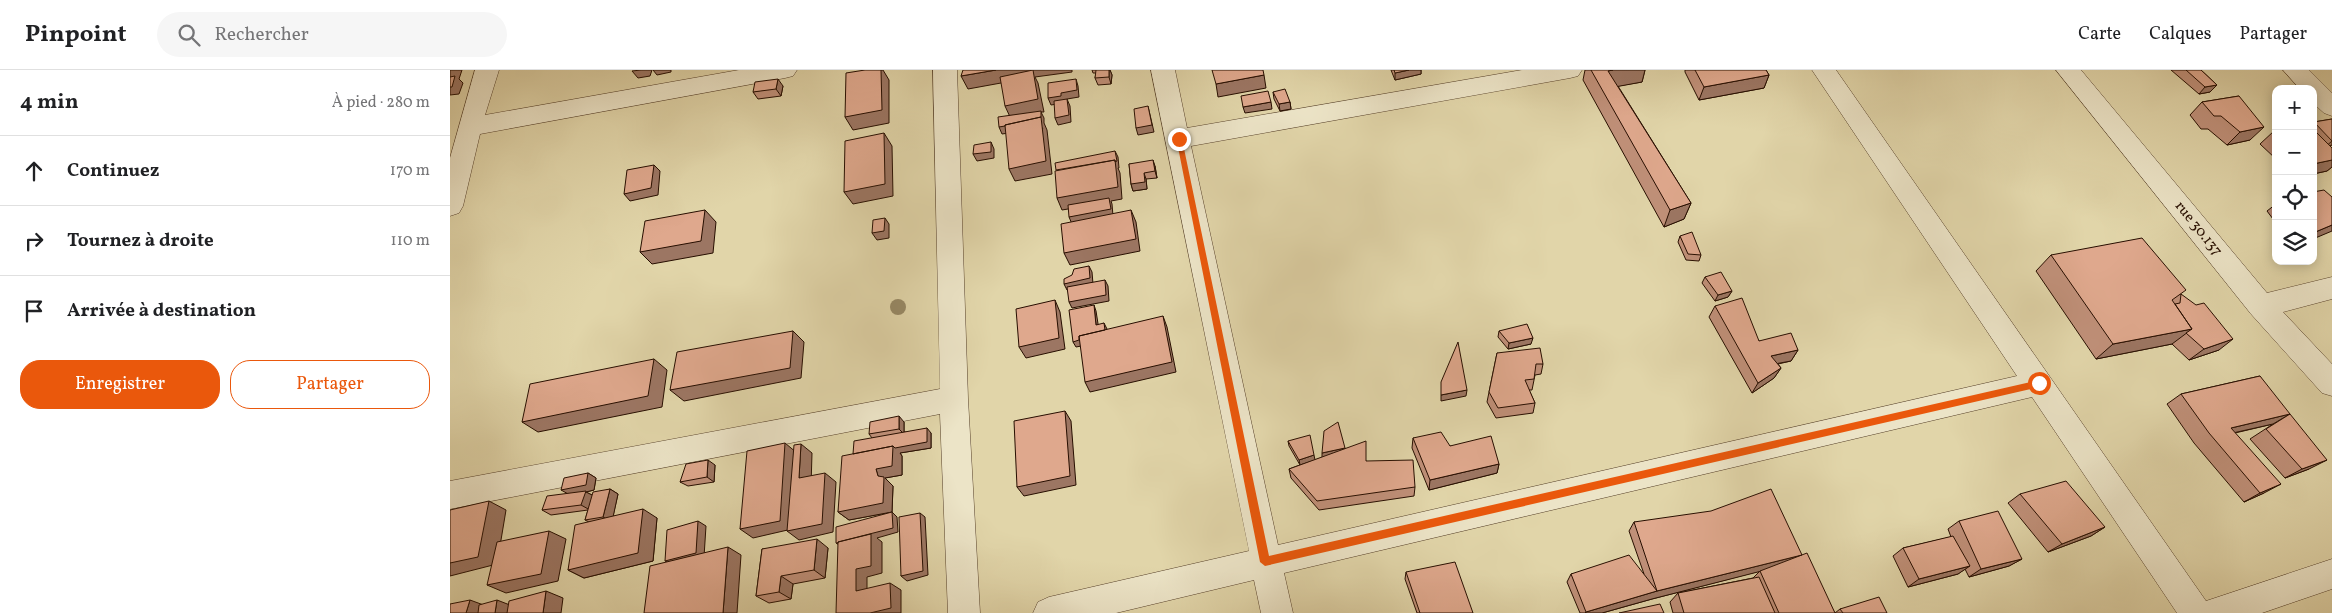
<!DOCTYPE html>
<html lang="fr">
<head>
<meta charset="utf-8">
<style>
  body { margin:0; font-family:Vollkorn,serif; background:#f6f6f6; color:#202124 }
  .controls { position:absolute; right:15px; top:15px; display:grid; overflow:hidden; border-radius:10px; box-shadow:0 2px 12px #0003 }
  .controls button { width:45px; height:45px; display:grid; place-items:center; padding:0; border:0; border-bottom:1px solid #e0e0e0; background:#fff; color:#202124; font:25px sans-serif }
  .stop { position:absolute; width:15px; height:15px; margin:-11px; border:4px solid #ea580c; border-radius:50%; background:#fff }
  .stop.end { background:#ea580c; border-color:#fff; box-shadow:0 1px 5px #0008 }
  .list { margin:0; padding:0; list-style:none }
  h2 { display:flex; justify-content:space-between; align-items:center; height:65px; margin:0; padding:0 20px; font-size:21px }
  h2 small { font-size:16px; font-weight:400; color:#757577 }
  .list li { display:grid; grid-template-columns:32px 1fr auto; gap:15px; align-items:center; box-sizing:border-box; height:70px; padding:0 20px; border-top:1px solid #e0e0e0 }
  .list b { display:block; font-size:19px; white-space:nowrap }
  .list em { font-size:16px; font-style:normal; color:#757577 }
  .actions { display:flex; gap:10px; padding:15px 20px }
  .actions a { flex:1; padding:11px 0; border:1px solid #ea580c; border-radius:20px; text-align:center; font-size:18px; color:#ea580c }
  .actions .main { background:#ea580c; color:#fff }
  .icon { flex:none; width:28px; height:28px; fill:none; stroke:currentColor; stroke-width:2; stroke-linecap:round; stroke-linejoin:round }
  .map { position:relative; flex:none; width:1882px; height:543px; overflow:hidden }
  header { display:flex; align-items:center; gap:30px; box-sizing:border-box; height:70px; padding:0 25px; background:#fff; border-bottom:1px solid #e0e0e0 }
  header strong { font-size:24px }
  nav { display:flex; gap:28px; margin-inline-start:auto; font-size:18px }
  .search { width:350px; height:45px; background:#f6f6f6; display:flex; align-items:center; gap:12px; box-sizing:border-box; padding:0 18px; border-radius:28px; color:#757577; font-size:19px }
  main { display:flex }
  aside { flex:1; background:#fff }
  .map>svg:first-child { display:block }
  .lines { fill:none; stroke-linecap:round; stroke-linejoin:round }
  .minor-casing { stroke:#56402a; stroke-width:1 }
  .minor { fill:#ece4c7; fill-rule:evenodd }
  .tree { fill:#978965 }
  .wall { fill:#c09079; stroke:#270e00 }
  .shaded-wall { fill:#9c7663; stroke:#270e00 }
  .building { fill:#dfa88d; stroke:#270e00 }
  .route { fill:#ea580c }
  .labels { text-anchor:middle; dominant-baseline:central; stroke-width:5; stroke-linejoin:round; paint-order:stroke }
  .street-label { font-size:15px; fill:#270e00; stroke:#ece4c7 }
</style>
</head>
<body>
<header>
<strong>Pinpoint</strong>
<div class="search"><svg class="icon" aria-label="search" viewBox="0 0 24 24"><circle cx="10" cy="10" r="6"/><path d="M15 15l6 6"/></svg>Rechercher</div>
<nav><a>Carte</a><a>Calques</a><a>Partager</a></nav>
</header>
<main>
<aside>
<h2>4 min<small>À pied · 280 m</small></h2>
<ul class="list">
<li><svg class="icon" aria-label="ahead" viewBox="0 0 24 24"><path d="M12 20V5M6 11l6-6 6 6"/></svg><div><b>Continuez</b></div><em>170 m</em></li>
<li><svg class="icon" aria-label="right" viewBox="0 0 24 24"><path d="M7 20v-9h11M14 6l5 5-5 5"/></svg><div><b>Tournez à droite</b></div><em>110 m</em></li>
<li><svg class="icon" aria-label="arrive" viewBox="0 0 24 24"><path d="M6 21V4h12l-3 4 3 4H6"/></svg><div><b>Arrivée à destination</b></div></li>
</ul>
<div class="actions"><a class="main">Enregistrer</a><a>Partager</a></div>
</aside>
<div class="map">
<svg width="1882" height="543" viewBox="0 0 1882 543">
  <rect width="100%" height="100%" fill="#e1d5a9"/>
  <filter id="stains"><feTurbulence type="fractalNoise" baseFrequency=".004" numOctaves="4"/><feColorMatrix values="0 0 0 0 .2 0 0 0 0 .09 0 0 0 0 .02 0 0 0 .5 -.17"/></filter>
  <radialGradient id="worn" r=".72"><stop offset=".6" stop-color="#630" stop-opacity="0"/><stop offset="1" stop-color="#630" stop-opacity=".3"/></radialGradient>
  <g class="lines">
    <!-- minor casing -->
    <g class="minor-casing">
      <path id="minor" d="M25,0h24l-14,45 254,-45h58l-4,6 -8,2 -305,56 -17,72 -4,7 -9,3v-58z
        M483,0h24l11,329 12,214h-32l-8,-199 -490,95v-28l490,-92z
        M701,0h24l12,58 335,-58h60l-4,6 -8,2 -379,68 87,399 739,-169 -205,-306h24l370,531 126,-42v30l-70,24h-85l-145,-216 -748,176 9,40h-32l-7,-33 -138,33h-83l5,-11 11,-5 200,-46z
        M1606,0h25l186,223 65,-16v22l-49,13 49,52v32l-10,-3 -71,-79z
        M1833,0h26l23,23v23l-8,-3 -11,-10v-14h-13z"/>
    </g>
    <!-- minor -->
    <use href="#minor" class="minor"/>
  </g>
  <!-- trees -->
  <circle class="tree" cx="448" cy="237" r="8"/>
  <!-- wall -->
  <path class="wall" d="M642,0h18l2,5 -1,9 -13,1 -3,-7 1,-5h-3z
    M941,0h30v4l-26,6z
    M1135,0h60l-3,12 -24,4 73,117 -7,16 -20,8 -81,-147z
    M1235,0h81l3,5 -5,13 -65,12 -14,-28z
    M1721,0h30l16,15 -7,7 -11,2z
    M333,16l-2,10 -23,3 -5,-7z
    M823,22l17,10 1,7 -11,2 -6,-12z
    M1789,26l11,44 -23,5 -19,-16h-7l-11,-14 12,-13z
    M1882,49v26l-2,1 2,2v19l-5,4 -14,3v-51l1,-1z
    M1824,61h2v28l-16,-15z
    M679,94l26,2 2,12 -11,1 1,10 -14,2 -2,-7z
    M1826,134v19l-9,-12z
    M1230,166l21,19 -2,6 -13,-1 -8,-18z
    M1601,185l130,39 38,56 -30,10 -17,-16 -76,15 -60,-88z
    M1255,207l27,14 -4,6 -13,4 -13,-18z
    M1265,236l44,35 39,9 -7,11 -13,3 3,4 -7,10 -22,15 -43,-76z
    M1049,261l32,13 -23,5 -10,-12z
    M1047,283l46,11 -2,10 -6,1 -3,15h-3l6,13 -2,10 -37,5 -9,-16z
    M1810,306l49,93 -24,9 -35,-39 23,-15 -38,9 29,60 -20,9 -50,-59 -27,-39 14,-10z
    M454,352v10l27,1v15l-31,5 2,3v19l-17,3 8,8 -1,26 -43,8 -11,-8 15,-58 19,-16 -3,-4z
    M963,368l37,8 49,18 -2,9 -68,17 -17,-42z
    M838,371l27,19 30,-11 21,12 49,26 -1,9 -95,14 -28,-32 -2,-9 11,-4 -11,-19z
    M265,395l-1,17 -26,4 -8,-4z
    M138,403l8,5 -2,12 -8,2 6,3 18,-6 8,5 -5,22 44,2 -4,43 -69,17 -16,-8 21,-48 -4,-2 3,-10 -37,5 -9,-5 25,-16z
    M1570,424l85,33 -14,9 -43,16 -40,-49z
    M1509,451l63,38 -13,7 -40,11 -4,-8 -7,5 -50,13 -15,-31 10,-8 48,-11 -3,-8z
    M1184,452l168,33 33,58h-162l-3,-11 8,-9 75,-15 7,-7 -108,28 -50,14h-22l-13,-31 4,-8h73l-15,-43z
    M378,478l-3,30 -32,6 -2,15 -22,4 -13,-7 6,-47z
    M956,502l67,41h-56l-12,-34z
    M1390,539l47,4h-52z"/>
  <!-- shaded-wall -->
  <path class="shaded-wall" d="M0,0h12l-3,9 4,4 -4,11 -9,1z
    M191,0h11l-2,6 -12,2 -6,-7z
    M203,0h18v2l-14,3z
    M431,0h2l6,10v43l-36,7 -8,-13z
    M546,0h76v2l-37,5 3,6 6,29h-3l3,6v5l3,7 5,44 -37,7 -6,-12 34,-41 -41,6 -3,-7 12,-8 -6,-13 29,-29 -66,12 -7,-13z
    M659,0h1l2,5 -1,9 -2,-7z
    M959,0h12v4l-26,6v-7z
    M1163,0h32l-3,12 -38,7 4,-18z
    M814,5l2,13 -48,9 -2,-13z
    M1319,5l-5,13 -65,12 5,-13z
    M328,9l5,7 -2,10 -5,-7z
    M626,9l2,7 1,11 -12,2 3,7 1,16 -13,3 -3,-7 9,-15 -13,2 -3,-7 13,-5z
    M1767,15l-7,7 -11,2 6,-7z
    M821,32l1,7 -27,4 -2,-6z
    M840,32l1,7 -11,2 -1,-7z
    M698,36l6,26 -16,3 -2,-7z
    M1814,57l-14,13 -23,5 13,-13z
    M434,63l8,13 1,50 -40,8 -9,-12z
    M1882,71v4l-8,3z
    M541,72l3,7v9l-17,3 -4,-7z
    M665,81l3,6 1,11h-1l2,5 2,26 -11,2 1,3 1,12 -41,8 -3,-7 41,-15 -48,8 -5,-12z
    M703,90l2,6 2,12 -2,-7z
    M1882,90v7l-5,4 -14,3v-10z
    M204,95l6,6 -2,24 -28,6 -6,-7z
    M694,103l2,6 1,10 -14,2 -2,-7z
    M1241,133l-7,16 -20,8 6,-17z
    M255,140l11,12 -3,31 -61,11 -12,-12z
    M681,140l5,12 4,29 -70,14 -6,-12z
    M435,148l4,6v14l-12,2 -5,-7z
    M1882,155v6l-19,8v-6z
    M639,196l3,6 1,12 -26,6 -3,-6z
    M655,210l3,6 1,15 -37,7 -3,-6z
    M1282,221l-4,6 -13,4 3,-6z
    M605,230l5,12 5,37 -39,9 -7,-11z
    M644,235l2,6 3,19 -3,-5z
    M713,246l4,11 9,45 -86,20 -5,-10z
    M654,253l3,6 1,12 -32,6 -3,-5z
    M1742,259l-20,15 -76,15 17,-15z
    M343,261l11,11 -3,36 -117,23 -14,-11z
    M1083,268l-2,6 -23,5 1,-6z
    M1783,269l-14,11 -30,10 15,-11z
    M1348,280l-7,11 -27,5 7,-10z
    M204,289l13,11 -5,37 -124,25 -16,-10z
    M1331,298l-7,10 -22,15 6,-10z
    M1017,320l-1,6 -25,5v-6z
    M615,341l6,10 5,64 -52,11 -7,-9z
    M1840,344l-17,10 -58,13 16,-9z
    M449,346l5,6v12l-5,-5z
    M477,358l4,5v15l-31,5 2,3v19l-17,3 8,8 -1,26 -43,8 -11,-8 40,-36 -2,-7 17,-23z
    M335,373l12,10 -5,76 -39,9 -13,-9z
    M351,374l11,9 -1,34 -12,-9z
    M895,378l1,5 -24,5v-5z
    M864,385l1,5 -15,5 -1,-5z
    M258,390l7,5 -1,17 -7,-5z
    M1877,390l-18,9 -24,9 17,-9z
    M1049,394l-2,9 -68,17 1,-10z
    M138,403l8,5 -2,12 -8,2 8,4 -4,14 -9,-5 -11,-10 -9,-5z
    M375,403l11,9 -3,50 -34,8 -12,-9z
    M1831,414l-17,9 -20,9 16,-9z
    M160,419l8,5 -6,28 -9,-5z
    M39,431l17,9 -9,54 -47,12v-13z
    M193,439l14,9 -4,43 -69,17 -16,-8z
    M442,442l5,5 1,15 -21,6 5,4v31l-15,4v21l-11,-7 -14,-44 -6,-4z
    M470,443l5,4 3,58 -21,6 -6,-5z
    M248,451l8,5 -2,31 -31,8 -8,-4z
    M1655,457l-14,9 -43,16 14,-8z
    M99,461l17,8 -8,42 -52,12 -19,-8z
    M367,469l11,9 -3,30 -11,-8z
    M278,477l13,8 -4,58h-14z
    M1352,485l-9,8 -141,36 -50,14h-17l1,-1 71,-21z
    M1572,489l-13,7 -40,11 12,-8z
    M1520,496l-12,8 -50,13 11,-8z
    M331,506l12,8 -2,15 -12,-7z
    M440,513l11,7v23h-31z
    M96,521l17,7 -2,15h-18z
    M20,530l19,7 -2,6h-21z
    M47,530l18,7 -1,6h-19z"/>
  <!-- building -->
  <path class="building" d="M415,0h16l1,40 -37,7 1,-44z
    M513,0h33l-35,6z
    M583,0l5,29 -33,7 -5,-29z
    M646,0h13v7l-14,1z
    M762,0h51l1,5 -48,9z
    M944,0h15l-14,3z
    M1141,0h22l-5,1 83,132 -21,7z
    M1245,0h71l3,5 -65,12z
    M1736,0h15l16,15 -12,2z
    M5,6l-3,11h-2v-10z
    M328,9l-2,10 -23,3 2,-10z
    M626,9l1,11 -16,3v3l-13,2v-15z
    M835,19l5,13 -11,2 -6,-12z
    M818,21l3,11 -28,5 -2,-11z
    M1789,26l25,31 -24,5 -19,-16h-7l-12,-14z
    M617,29l2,16 -14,3 -1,-17z
    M698,36l4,19 -16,3 -2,-19z
    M591,41v6l-36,8v1l-6,1 -1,-10z
    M591,47l5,44 -37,8 -4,-44z
    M1882,49v22l-18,-19z
    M1863,59l19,19v12l-19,4z
    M434,63l1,51 -41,8 1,-51z
    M541,72v10l-18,2 1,-9z
    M665,81l2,10 -2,1v-2l-59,10 -1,-7z
    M665,90l3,27 -61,11 -2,-27z
    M703,90l2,11 -11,2 1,9 -14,2 -2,-20z
    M204,95l-3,23 -27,6 3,-24z
    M1874,120l8,7v28l-19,8v-41z
    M659,128l2,11 -42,8 -1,-12z
    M255,140l-4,31 -61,11 5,-31z
    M681,140l5,29 -72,14 -3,-29z
    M435,148l-1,13 -12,2 1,-13z
    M1242,162l9,23 -13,-1 -8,-18z
    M1692,168l44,52 -14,10 20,29 -79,15 -62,-89z
    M639,196l1,12 -26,6v-5l8,-4 2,-6z
    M1271,202l11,19 -14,4 -13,-18z
    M655,210l1,15 -37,7 -2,-15z
    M1731,224l15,11 8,-2 29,36 -29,10 -18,-16 6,-4 -17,-25 5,-1z
    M1292,228l17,43 32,-8 7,17 -27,6 10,12 -23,15 -43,-77z
    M605,230l4,38 -40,9 -3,-38z
    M644,235l2,20 8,-2 1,7 -26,6v4l-6,2 -4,-32z
    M713,246l9,46 -87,20 -6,-46z
    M1077,254l6,14 -24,5 -10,-12z
    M343,261l-3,37 -120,22 7,-38z
    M1008,272l9,48 -26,5v-13z
    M1090,278l3,16h-7l-2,15 -9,1 10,23 -37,5 -9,-16 8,-39z
    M204,289l-6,37 -126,26 8,-38z
    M1810,306l30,38 -59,14 50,56 -21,9 -51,-60 -28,-39z
    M615,341l5,65 -53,11 -3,-66z
    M1840,344l37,46 -25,9 -36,-40z
    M449,346v13l-30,5 1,-12z
    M888,352l7,26 -23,5 2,-22z
    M477,358v14l-32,6 -2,-2 -40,8 1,-13z
    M991,362l9,14 41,-10 8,28 -69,16 -17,-42z
    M860,365l4,20 -15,5 -11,-19z
    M916,371v20l47,-1 2,27 -98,14 -28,-32z
    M335,373l-5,78 -40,8 7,-78z
    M351,374l-2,34 26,-5 -3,51 -35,7 7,-86z
    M443,376l-1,20 -16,3 2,7 6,1 -1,26 -45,9 4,-56z
    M258,390l-1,17 -27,5 6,-18z
    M138,403l-2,12 -25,5 3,-12z
    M1616,411l39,46 -43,17 -42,-50z
    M160,419l-7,28 -18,3 8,-28z
    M1321,419l31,66 -145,36 -23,-69 77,-11z
    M136,421l-5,14 -39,5 5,-14z
    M39,431l-11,56 -28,6v-53z
    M193,439l-5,44 -70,17 7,-45z
    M1548,441l24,48 -41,10 -22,-48z
    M442,442l1,16 -55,14v1h-2v-16z
    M470,443l3,58 -22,5 -2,-59z
    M248,451l-2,32 -31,8 2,-31z
    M99,461l-8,43 -54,11 10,-43z
    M421,464v32l-15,3v22l34,-8 1,25 -21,5h-34l2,-71z
    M1503,466l17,30 -51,13 -16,-31z
    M367,469l-3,31 -33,6 -2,16 -23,4 6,-47z
    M278,477l-5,66h-79l6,-47z
    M1357,483l28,60h-56l-19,-42z
    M1179,485l28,36 -71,21 -15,-38z
    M1005,492l18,51h-53l-14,-41z
    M1309,507l16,36h-91l-6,-20z
    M96,521l-3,22h-36l2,-12z
    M1429,527l8,16h-44l-3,-4z
    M20,530l-4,13h-16v-9z
    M47,530l-2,13h-17l1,-8z
    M1210,534l4,9h-45z"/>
  <!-- route -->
  <path class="route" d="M726,67l6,2 87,417 770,-176 4,3 -4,4 -774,179 -5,-4z"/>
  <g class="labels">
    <!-- street labels -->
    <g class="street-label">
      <text transform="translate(1748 159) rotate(51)">rue 30.137</text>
    </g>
  </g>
  <rect width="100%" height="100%" filter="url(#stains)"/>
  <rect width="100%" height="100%" fill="url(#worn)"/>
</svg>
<div class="controls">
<button>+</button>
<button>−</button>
<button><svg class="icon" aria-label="locate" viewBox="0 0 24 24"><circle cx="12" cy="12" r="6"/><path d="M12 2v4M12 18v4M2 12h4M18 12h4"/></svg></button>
<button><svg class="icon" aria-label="layers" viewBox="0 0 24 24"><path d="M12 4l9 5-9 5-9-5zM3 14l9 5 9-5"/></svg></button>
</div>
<div class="stop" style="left:1589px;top:313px"></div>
<div class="stop end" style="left:729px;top:69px"></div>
</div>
</main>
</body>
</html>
